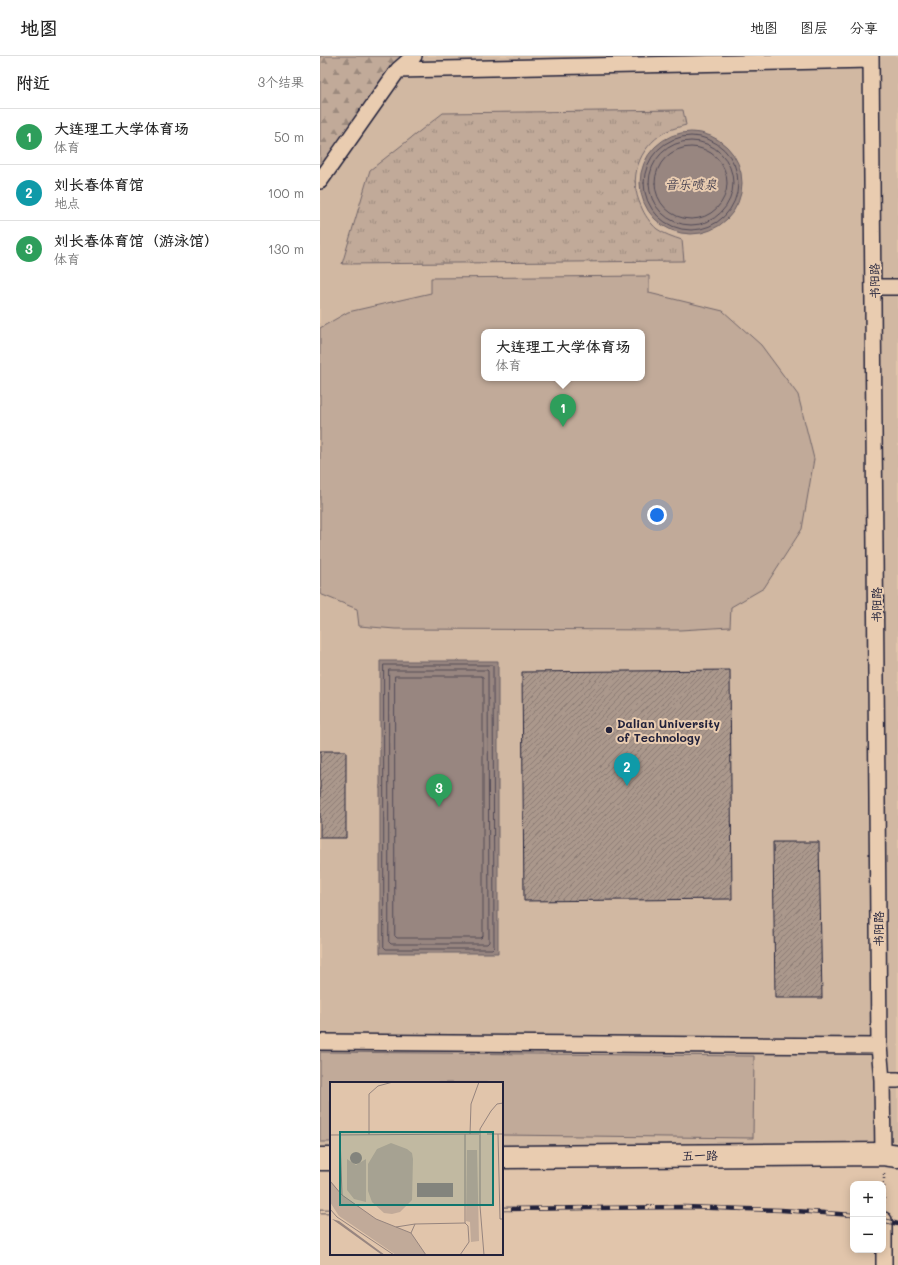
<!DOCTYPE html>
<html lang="zh">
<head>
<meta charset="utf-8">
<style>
  body { margin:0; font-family:Mali,"LXGW WenKai TC",sans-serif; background:#f2f2f2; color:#222 }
  .controls { position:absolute; right:12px; bottom:12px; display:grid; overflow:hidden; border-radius:8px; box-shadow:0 2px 10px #0003 }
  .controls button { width:36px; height:36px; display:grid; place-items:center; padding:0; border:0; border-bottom:1px solid #e0e0e0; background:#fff; color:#222; font:20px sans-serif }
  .you { position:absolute; left:337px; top:459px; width:14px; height:14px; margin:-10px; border:3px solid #fff; border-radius:50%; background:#1a73e8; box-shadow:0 0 0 6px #1a73e833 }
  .badge { display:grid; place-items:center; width:26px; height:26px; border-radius:50%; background:#b45309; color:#fff; font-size:13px; font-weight:700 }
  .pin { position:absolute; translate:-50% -33px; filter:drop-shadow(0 1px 2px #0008) }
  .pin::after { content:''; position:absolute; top:21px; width:14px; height:12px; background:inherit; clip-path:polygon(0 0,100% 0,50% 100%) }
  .popup { position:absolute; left:161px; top:273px; width:164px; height:52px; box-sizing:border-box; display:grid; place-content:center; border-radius:8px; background:#fff; filter:drop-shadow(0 1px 3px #0005); font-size:13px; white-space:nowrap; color:#767676 }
  .popup b { font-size:15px; color:#222 }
  .popup::after { content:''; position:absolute; left:50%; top:100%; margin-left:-8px; border:8px solid transparent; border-top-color:#fff }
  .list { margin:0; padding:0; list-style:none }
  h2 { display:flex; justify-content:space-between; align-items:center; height:52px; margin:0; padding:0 16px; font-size:17px }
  h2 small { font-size:13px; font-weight:400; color:#767676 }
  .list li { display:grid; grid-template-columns:26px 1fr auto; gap:12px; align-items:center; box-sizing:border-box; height:56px; padding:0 16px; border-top:1px solid #e0e0e0 }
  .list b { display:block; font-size:15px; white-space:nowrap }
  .list p { margin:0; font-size:13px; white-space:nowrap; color:#767676 }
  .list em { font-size:13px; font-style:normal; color:#767676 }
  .map { position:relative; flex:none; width:578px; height:1209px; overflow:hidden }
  header { display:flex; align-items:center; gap:24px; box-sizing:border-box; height:56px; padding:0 20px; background:#fff; border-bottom:1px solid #e0e0e0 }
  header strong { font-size:19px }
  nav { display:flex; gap:22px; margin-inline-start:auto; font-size:14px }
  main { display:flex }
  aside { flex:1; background:#fff }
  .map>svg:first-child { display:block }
  .built { fill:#d1b8a2; fill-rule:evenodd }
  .grass { fill:url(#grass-tufts); stroke:#72666a }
  .forest { fill:url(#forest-firs); stroke:#72666a }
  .pitch { fill:#c1aa99; stroke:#72666a; fill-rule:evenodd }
  .water { fill:#988680; stroke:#695e64 }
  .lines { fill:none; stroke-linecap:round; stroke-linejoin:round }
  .shore { stroke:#514a57; stroke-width:1 }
  .building { fill:url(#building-hatch); stroke:#22223b }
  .minor-casing { stroke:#22223b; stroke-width:18 }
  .secondary-casing { stroke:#22223b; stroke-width:25 }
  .path { stroke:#22223b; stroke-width:2.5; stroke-dasharray:1 3; stroke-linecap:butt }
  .minor { stroke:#e9ccb0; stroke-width:15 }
  .secondary { stroke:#e9ccb0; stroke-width:22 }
  .rail-casing { stroke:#22223b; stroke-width:4.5 }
  .rail { stroke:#e9ccb0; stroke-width:3; stroke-dasharray:9; stroke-linecap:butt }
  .poi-dot { fill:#22223b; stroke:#e9ccb0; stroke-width:1.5 }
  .labels { text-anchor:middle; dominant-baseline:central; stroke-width:4; stroke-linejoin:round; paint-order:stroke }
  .street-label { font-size:12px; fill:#22223b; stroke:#e9ccb0 }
  .poi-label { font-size:12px; font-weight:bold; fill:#22223b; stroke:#e9ccb0; text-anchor:start }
  .water-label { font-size:13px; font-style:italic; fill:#454050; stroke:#e9ccb0 }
  .inset-road { fill:none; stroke:#95847e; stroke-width:1 }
  .view { fill:#0f766e; fill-opacity:0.15; stroke:#0f766e; stroke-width:2 }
  .inset-edge { fill:none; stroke:#22223b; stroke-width:2 }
</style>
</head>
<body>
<header>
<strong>地图</strong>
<nav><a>地图</a><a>图层</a><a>分享</a></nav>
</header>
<main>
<aside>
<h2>附近<small>3个结果</small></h2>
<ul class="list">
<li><span class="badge" style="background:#2e9e5b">1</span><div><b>大连理工大学体育场</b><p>体育</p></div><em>50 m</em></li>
<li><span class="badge" style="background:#0f9aa8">2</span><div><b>刘长春体育馆</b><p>地点</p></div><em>100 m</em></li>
<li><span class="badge" style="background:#2e9e5b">3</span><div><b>刘长春体育馆（游泳馆）</b><p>体育</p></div><em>130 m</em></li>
</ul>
</aside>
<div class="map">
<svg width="578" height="1209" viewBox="0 0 578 1209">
  <defs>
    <pattern id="grass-tufts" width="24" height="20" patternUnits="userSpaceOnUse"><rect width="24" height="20" fill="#c1aa99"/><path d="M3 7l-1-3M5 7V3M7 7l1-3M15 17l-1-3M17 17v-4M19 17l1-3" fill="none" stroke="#9c8a7e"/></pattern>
    <pattern id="forest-firs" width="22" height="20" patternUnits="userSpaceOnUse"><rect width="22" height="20" fill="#c1aa99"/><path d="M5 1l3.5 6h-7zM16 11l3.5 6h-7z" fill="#9c8a7e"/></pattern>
    <pattern id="building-hatch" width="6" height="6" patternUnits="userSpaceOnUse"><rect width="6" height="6" fill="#ab988c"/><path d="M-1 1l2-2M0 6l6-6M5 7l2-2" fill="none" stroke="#8b7c74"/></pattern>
  </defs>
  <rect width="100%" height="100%" fill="#e1c5ab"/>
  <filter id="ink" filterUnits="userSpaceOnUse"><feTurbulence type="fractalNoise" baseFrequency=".025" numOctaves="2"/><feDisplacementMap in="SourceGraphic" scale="8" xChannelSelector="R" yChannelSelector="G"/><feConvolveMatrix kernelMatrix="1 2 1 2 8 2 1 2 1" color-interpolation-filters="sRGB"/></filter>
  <g filter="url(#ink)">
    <!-- built -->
    <path class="built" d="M0,0h578v1085l-396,4v-62h-171v64h-11zM164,276h158v46h-158z"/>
    <!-- grass -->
    <path class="grass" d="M363,54l3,15c-7,2 -15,4 -21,7 -27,16 -37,47 -24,74 3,8 9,17 16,23 7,5 16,8 25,11l2,21 -342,3 28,-94 73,-57z"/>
    <!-- forest -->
    <path class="forest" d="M0,0h95l-95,125z"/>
    <!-- pitch -->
    <path class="pitch" d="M329,220v17l74,18 38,34 37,50 16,64 -12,70 -38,59 -33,19 -1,20 -50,3 -285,-1 -36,-3 -2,-17 -37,-15v-266l28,-16 83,-19v-15zM164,276h158v46h-158z
      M0,996l434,4 -1,82 -251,-3v-52h-171v59h-11z"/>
    <!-- water -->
    <path class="water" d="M320 127a51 51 0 1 1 102 0a51 51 0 1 1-102 0Z
      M60,605h118v292h-118z"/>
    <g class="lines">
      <!-- shore -->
      <path class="shore" d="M324 127a47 47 0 1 1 94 0a47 47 0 1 1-94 0Z
        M329 127a42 42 0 1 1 84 0a42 42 0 1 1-84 0Z
        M335 127a36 36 0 1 1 72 0a36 36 0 1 1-72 0Z
        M64,609h108l1,1 1,281 -2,2h-106l-2,-2z
        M69,614h98l1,1 1,271 -2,2h-96l-2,-2z
        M75,620h86l2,1v259l-2,2h-84l-2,-2z"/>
    </g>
    <!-- building -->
    <path class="building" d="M410,614l2,229 -208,2 -2,-229z
      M0,695h26v87h-26z
      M453,786h46l3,156h-47z"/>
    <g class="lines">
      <!-- minor casing -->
      <g class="minor-casing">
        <path id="minor" d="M551,0l8,990 3,34 1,74
          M78,14l16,-14
          M0,125l78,-111 473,-10
          M554,231h24
          M0,986l559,4
          M562,1024h16
          M564,1164v45"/>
      </g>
      <!-- secondary casing -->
      <g class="secondary-casing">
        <path id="secondary" d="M182,1101l381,-3 15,2
          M0,1103h11"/>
      </g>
      <!-- path -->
      <path class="path" d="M564,1118v31"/>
      <!-- minor -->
      <use href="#minor" class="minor"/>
      <!-- secondary -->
      <use href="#secondary" class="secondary"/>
      <!-- rail casing -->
      <g class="rail-casing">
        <path id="rail" d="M182,1153l182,-2 97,3 72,5
          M0,1155h11
          M563,1164l15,4"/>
      </g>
      <!-- rail -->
      <use href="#rail" class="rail"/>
    </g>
  </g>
  <!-- markers -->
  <circle class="poi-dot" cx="289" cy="674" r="4"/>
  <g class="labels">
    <!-- street labels -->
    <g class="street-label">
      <text transform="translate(554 225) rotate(-91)">书阳路</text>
      <text transform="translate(556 549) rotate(-90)">书阳路</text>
      <text transform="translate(558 873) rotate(-90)">书阳路</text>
      <text transform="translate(380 1099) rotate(-1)">五一路</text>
    </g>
    <!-- poi labels -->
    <g class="poi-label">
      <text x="297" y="667">Dalian University<tspan x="297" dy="14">of Technology</tspan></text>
    </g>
    <!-- water labels -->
    <g class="water-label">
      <text x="371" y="127">音乐喷泉</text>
    </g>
  </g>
  <!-- overview -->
  <g transform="translate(10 1026)">
    <rect width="173" height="173" fill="#e1c5ab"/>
    <path d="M17,77l9,6 10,-6v43l-12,-3 -7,-9z" fill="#c1aa99"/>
    <path d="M0,98l12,15 34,24 35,14 15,22h-30l-57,-39 -9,-14z" fill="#c1aa99"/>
    <path d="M61,61l16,6 5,4 1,6 -1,41 -12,12 -8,2 -8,-1 -12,-11 -4,-11v-27l9,-15zM137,68h10l2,91 -8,1 -1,-20 -4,-1z" fill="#c1aa99"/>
    <path d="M20 76a6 6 0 1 1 12 0a6 6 0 1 1-12 0ZM87,101h36v14h-36zM2,137l7,2 46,34h-3z" fill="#988680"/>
    <path class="inset-road" d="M140,52l1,-30 8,-22M157,52h16M168,52l2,85h3M0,53l149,-1M10,53l2,60 34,24 35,14 15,22M39,53v-41l9,-8 15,-4M0,99l12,14M0,127l7,8 57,38M66,145l19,-3M81,151l4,-9 50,-1M130,173l9,-13 -1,-16 -3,-3v-89M154,173l-4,-49v-77l11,-18 6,-7 6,-1"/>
    <path class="view" d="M10,50h153v73h-153z"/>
    <rect width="173" height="173" class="inset-edge"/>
  </g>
</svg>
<div class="controls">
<button>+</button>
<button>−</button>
</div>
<div class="you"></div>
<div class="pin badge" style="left:243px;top:371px;background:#2e9e5b">1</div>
<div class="popup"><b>大连理工大学体育场</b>体育</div>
<div class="pin badge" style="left:307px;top:730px;background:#0f9aa8">2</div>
<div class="pin badge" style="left:119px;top:751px;background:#2e9e5b">3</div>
</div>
</main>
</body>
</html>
